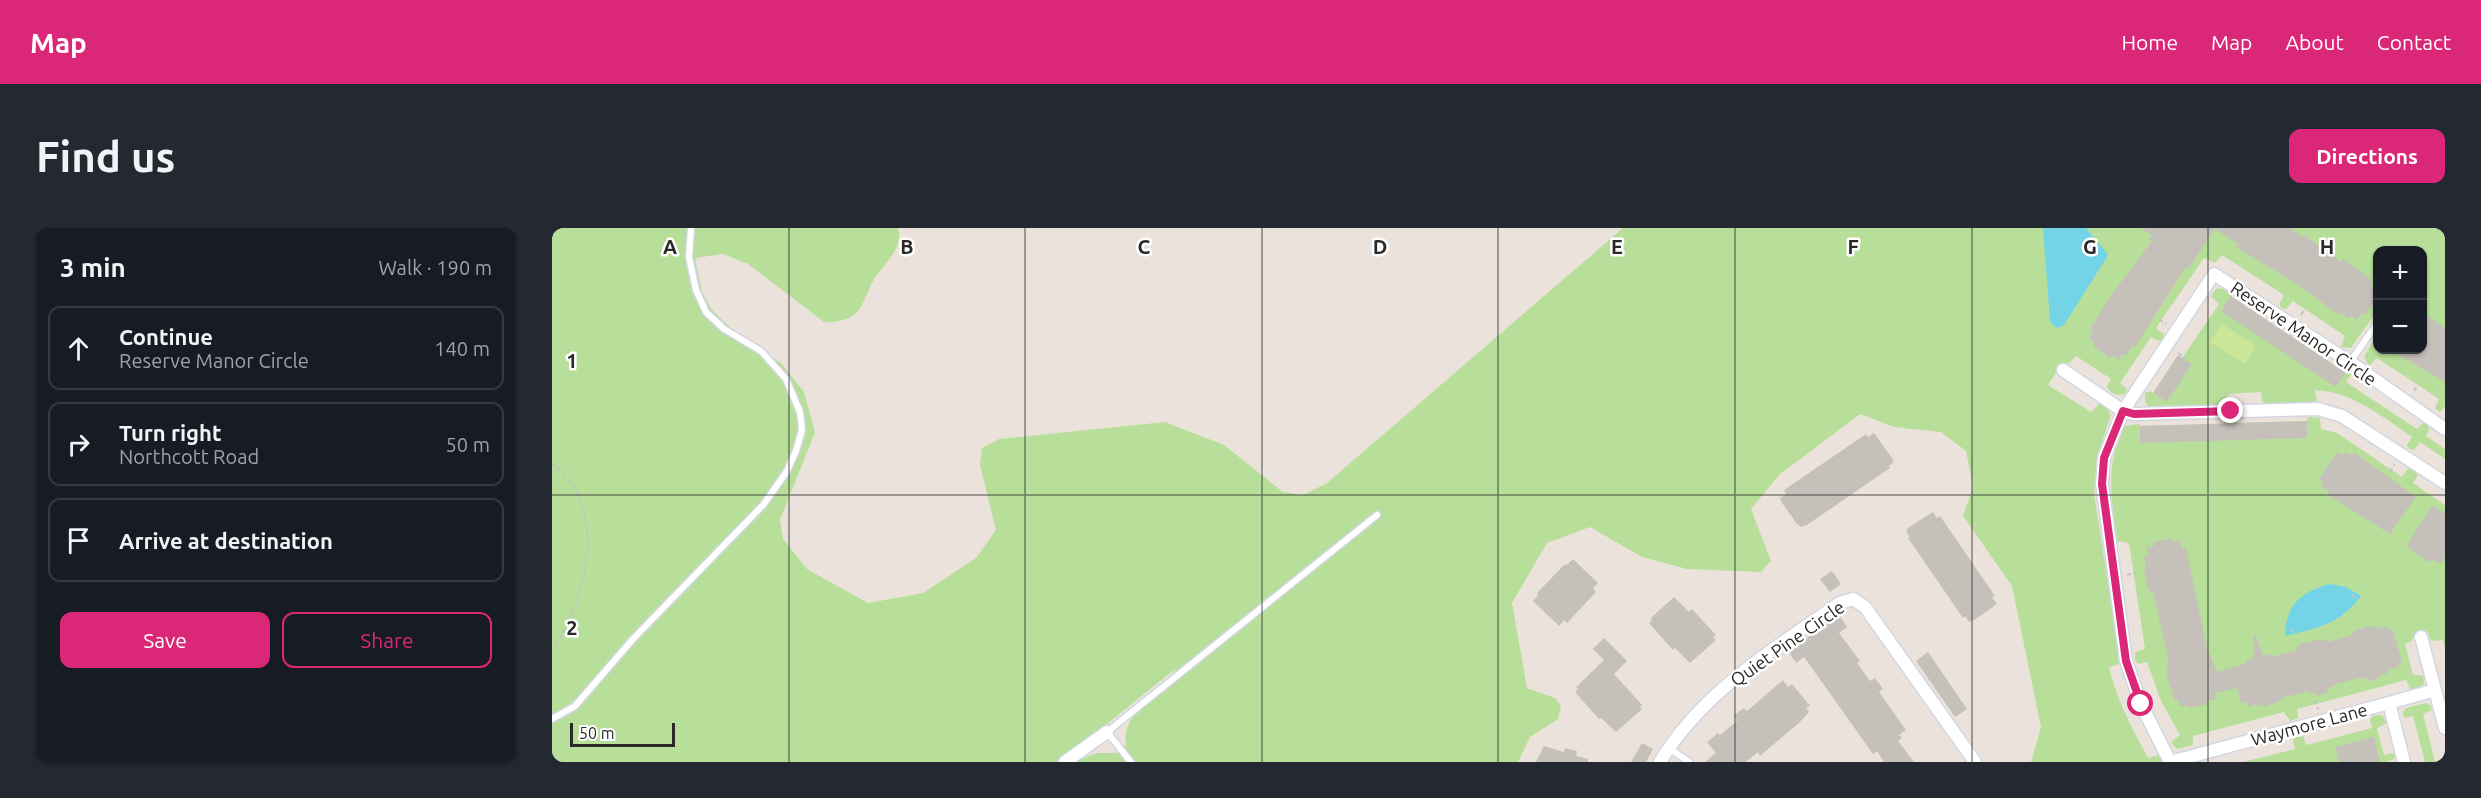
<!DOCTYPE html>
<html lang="en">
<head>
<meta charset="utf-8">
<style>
  body { margin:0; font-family:Ubuntu,sans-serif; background:#242831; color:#f1f3f6 }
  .controls { position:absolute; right:18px; top:18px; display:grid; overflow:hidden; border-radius:12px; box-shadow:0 2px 4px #0004 }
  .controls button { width:54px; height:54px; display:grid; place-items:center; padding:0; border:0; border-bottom:2px solid #363941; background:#171b24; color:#f1f3f6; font:30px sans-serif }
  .scale { position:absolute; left:18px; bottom:15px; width:105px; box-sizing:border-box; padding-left:6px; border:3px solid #292929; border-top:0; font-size:16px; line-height:21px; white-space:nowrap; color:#292929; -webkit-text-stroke:4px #fff; paint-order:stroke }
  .stop { position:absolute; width:18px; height:18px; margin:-14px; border:4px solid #db2777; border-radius:50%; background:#fff }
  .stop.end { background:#db2777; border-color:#fff; box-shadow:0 2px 6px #0008 }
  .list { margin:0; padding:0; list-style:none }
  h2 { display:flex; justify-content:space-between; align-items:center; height:78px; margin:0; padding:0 24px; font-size:26px }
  h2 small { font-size:20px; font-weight:400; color:#9ea1a6 }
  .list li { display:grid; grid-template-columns:39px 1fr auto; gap:18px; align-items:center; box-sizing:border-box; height:84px; margin:0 12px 12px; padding:0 12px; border:2px solid #363941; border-radius:12px }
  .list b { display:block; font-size:22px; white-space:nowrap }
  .list p { margin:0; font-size:20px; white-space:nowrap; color:#9ea1a6 }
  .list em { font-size:20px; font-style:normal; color:#9ea1a6 }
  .actions { display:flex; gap:12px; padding:18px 24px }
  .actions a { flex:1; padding:14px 0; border:2px solid #db2777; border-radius:12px; text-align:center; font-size:21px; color:#db2777 }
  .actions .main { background:#db2777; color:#fff }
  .icon { flex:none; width:33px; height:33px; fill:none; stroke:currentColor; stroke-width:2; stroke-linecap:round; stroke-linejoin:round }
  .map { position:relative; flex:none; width:1893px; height:534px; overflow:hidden; border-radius:12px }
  header { display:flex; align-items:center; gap:36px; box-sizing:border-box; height:84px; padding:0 30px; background:#db2777; color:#fff }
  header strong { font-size:28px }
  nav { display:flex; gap:33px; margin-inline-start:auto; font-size:21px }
  .intro { display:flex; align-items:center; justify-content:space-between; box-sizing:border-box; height:144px; padding:0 36px }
  h1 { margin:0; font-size:42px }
  .button { padding:15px 27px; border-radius:12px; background:#db2777; color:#fff; font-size:21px; font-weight:700 }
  main { display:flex; gap:36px; padding:0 36px }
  aside { flex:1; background:#171b24; border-radius:12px; box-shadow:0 2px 4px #0004 }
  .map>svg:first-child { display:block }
  .green { fill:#b8df9a }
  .pitch { fill:#cce697 }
  .water { fill:#73d4e8 }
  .building { fill:#c6c0bb }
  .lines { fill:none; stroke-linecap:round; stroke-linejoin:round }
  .service-casing { stroke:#d1d6e1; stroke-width:9 }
  .minor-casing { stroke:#d1d6e1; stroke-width:15 }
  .path { stroke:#c3c3c3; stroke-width:2; stroke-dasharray:4.5 3; stroke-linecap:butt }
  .service { stroke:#fff; stroke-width:6 }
  .minor { stroke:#fff; stroke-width:12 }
  .route { stroke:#db2777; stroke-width:8 }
  .grid { fill:none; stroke:#292929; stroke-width:1.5; stroke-opacity:0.55 }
  .labels { text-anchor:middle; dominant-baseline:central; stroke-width:5; stroke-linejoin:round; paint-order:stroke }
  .street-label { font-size:18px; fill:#292929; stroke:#fff }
  .grid-label { font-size:20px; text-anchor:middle; font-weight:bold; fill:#292929; stroke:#fff; stroke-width:5; stroke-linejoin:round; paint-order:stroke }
</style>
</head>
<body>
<header>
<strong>Map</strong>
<nav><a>Home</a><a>Map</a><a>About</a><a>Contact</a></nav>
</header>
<div class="intro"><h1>Find us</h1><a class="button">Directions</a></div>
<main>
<aside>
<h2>3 min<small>Walk · 190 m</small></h2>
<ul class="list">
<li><svg class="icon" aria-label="ahead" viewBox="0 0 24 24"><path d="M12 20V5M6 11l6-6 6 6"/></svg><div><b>Continue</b><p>Reserve Manor Circle</p></div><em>140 m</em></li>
<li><svg class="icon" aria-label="right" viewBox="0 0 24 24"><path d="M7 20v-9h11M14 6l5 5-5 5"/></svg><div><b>Turn right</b><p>Northcott Road</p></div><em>50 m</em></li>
<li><svg class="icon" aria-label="arrive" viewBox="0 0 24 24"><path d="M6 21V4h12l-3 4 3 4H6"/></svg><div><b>Arrive at destination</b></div></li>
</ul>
<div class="actions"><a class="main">Save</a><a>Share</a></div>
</aside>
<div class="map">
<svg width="1893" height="534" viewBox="0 0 1893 534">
  <rect width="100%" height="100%" fill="#ebe3db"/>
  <!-- green -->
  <path class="green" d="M0,0h346c6,22 -15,36 -25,53 -5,9 -10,26 -18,33 -7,6 -21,9 -31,8l-76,-58 -25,-10 -28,4 7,34 10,18 21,20 48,33 23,29 11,40 -35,88 3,19 24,30 61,34 55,-10 53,-35 20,-28 -16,-65 2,-17 17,-9 166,-17 59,23 59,47 20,3 24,-12 296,-255h822v179l-6,5 -4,-4 4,-9 -62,-41 -8,8 -5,-9 13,-23 1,16h44v-100h-44l-1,61 -26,37 -10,-1 4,-11 -52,-35 -7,8 -6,-2v-4l4,-8 -62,-40 -7,8 -11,-5 -48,70 8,6 -2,5 -4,2 -7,-4 -31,46 7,6 -2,5c-7,2 -16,0 -18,-8l4,-7 -35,-23 -7,7 -7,1 -14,21 43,27 10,-10 10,12 -14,44 -3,36 26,167 -3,4 -8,2c8,34 23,61 39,91l10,-3 4,7h-131l10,-35 -29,-141 -49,-70 10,-29 -7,-36 -25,-19 -47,-5 -34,-13 -81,61 -28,34 20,52 -10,11 -74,-3 -45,-12 -52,-30 -43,16 -35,60 15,85 28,10 6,8 -3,13 -28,18 -12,25h-444l23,-9h19l10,-8c-6,-35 38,-47 49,-76l-115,93h-508z
    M1670,60l10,7 -1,2 55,37 6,1 -1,2 54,37 4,-3 2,4 -5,7 71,47 6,-6 5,2 1,5 -3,6 19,13v10l-25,-17 -6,8 -5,-1 -2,-4 5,-8c-31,-21 -59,-45 -97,-47l2,11 -4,1 -48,2 -3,-3 -1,-9 -33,2 -2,11 -78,1 -3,-5v-8l5,-2 7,4 62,-91 -8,-8 5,-7z
    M1756,189l12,1 1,11 16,4 65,44 6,-8 3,-1 7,7 -5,8 32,22v143l-2,-8 -12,1 -4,-10 -12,3 -3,7 -7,3 8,31h10l1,9 -5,3 -9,2 -4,-9 -109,29 1,9 -8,3 -6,-9 -91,24v9l-16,4 -6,-7 9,-7 -19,-34 -14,-39 -9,2 -3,-3v-9l10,-3 -16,-106 -12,-2c-6,-43 -12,-73 7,-115l16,-2v2l83,-2 2,-3h10l3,2 69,-2z
    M1874,475l5,3 1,4 -9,4 12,48h-10l-12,-46 -8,2 -3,-4 4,-6z
    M1827,487l4,1 4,7 -10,5 7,27 9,-2 3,2 -2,4 -8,3h-143l52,-13 -2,-9 2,-3 8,-1 3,9 66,-17 -2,-8 3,-4z"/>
  <!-- pitch -->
  <path class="pitch" d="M1670,96l34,22 -11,18 -35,-22z"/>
  <!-- water -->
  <path class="water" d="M1491,0h43l21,25v4l-43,68 -8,3 -6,-7z
    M1778,356l16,3 15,9c-21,28 -43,32 -76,40 1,-32 16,-44 45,-52z"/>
  <!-- building -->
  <path class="building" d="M1589,0h149l13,9 1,-2 37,27 2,-3 20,14 9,8 -1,6 6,4 -4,6 3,2 -11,16 -3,-2 -5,7 -5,-4 -4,2 -9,-6 -2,2 -37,-28 -64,-39 2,-3 -23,-15 -26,39h-4l-50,79 -2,-2 -6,10h-5l-4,5 -6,-5 -2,3 -17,-12 2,-2 -6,-5 4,-6 -3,-4 19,-31 43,-57 -3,-2 3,-4z
    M1679,68l115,77 -10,14 -115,-76z
    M1870,84l23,16v54l-55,-32h32z
    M1626,127l14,9 -25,38 -14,-9z
    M1755,193v17l-167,5v-17z
    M1322,205l18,25 2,4 -5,4 1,2 -83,57 -6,2 -4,-3 -15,-21 -2,-5 6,-4 -2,-4 82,-56 2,3z
    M1785,224l5,3 4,-3 6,3 3,-2 61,44 -26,37 -62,-39v-5l-6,-3 1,-5 -4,-3z
    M1882,278l11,7v44l-5,7 -7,-4 -4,2 -21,-14 -1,-3 24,-38z
    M1381,284l4,6 3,-2 55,80 -3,2 5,5 -4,4 -19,13 -5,2 -4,-6 -2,2 -55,-80 2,-1 -4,-6 3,-4z
    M1620,310l1,4 7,-2 2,8h4l20,96 11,28 30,-9 -1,-3 7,-2 1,-23h2l7,21 8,-2 1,3 25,-7 1,-4 4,-3 22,-4 4,3 24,-7 4,-5 13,-4 1,2 6,-2 1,3 9,-3 3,5 4,-1 9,32 -4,1 1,4 -12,3 1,3 -9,2 1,3 -12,3v-3l-5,1 -1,-2 -25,7 -10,6 1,3 -12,3 -1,-3 -4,1 -3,-3 -26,7 1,2 -19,7 -1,-2 -5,2 -1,-3 -9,3 -3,-5 -4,1 -4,-15 -22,5 1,6 -9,2 1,3 -19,4 -1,-3 -8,2 -2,-7 -4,-1 -3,-11h-1l-4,-15 2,-1 -2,-9 3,-1 -16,-70 -2,1 -3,-6 -4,-18 2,-1 -2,-11 4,-2 -2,-7 8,-2 -1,-4z
    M1021,331l25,24 -5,5 3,4 -29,31 -3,-3 -5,6 -26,-25 5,-6 -1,-2 28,-29 2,1z
    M1280,343l9,13 -11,8 -10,-13z
    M1122,369l15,15 3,-3 24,26 -3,3 3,2 -26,23 -15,-15 -2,2 -24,-27 3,-3 -1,-2z
    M1287,387l8,12 -8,6 21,28 -3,2 13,18 5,-3 8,11 -4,3 27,38 -7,5 3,3 -4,3 16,21h-30l-7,-11 -4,3 -69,-97 -8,6 -8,-12z
    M1052,410l23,23 -13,13 28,31 -2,2 2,2 -26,23 -15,-14 -2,1 -24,-27 3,-3 -2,-2 28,-27 -11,-11z
    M1376,424l39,57 -12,8 -39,-56z
    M1231,452l5,7 4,-3 18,22 -4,2 3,4 -9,10 -40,34 -2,-4 -12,10h-41l11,-9 -9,-11 11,-9 2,2 17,-14 -4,-5 11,-8 3,3z
    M1822,509l6,25h-41l-4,-15z
    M1090,515l11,6 -7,13h-15z
    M992,518l20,6 1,-4 12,3 -1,5 12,3v3h-52z"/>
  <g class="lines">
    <!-- service casing -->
    <g class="service-casing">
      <path id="service" d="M1798,134l28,-40
        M0,491l23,-13 58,-67 131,-135 23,-33 9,-20 6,-21 -2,-18 -14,-33 -25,-28 -37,-22 -18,-17 -10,-22 -7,-33 2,-29
        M1117,520l20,14
        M579,534l-24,-30 270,-217"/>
    </g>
    <!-- minor casing -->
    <g class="minor-casing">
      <path id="minor" d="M1511,142l60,41 11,3 184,-5 24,7 103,67
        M1869,409l24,91
        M1837,475l46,-13
        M513,534l42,-30
        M1108,534c42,-70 115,-114 180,-159l13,-4 12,8 110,155
        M1618,534l-29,-58 -15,-43 -24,-177 2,-26 19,-47 91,-137 136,88 95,67
        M1618,534l219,-59 15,59"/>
    </g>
    <!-- path -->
    <path class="path" d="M1749,87l5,-8
      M1607,91l7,5
      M1626,125l8,5
      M1862,163l5,-8
      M0,235c57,44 36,136 0,187
      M1838,244l5,-8
      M1575,347l9,-2
      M1800,367l6,5
      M1739,400l1,6
      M1763,472l3,9"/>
    <!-- service -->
    <use href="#service" class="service"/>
    <!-- minor -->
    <use href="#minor" class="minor"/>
  </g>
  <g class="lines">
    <!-- route -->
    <path class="route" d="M1589,476l-15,-43 -24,-177 2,-26 19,-47 11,3 97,-3"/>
  </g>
  <!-- grid -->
  <path class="grid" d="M237,0v534M473,0v534M710,0v534M946,0v534M1183,0v534M1420,0v534M1656,0v534M0,267h1893"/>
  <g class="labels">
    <!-- street labels -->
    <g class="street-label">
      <text transform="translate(1752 105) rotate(34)">Reserve Manor Circle</text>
      <text transform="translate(1235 415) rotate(-35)">Quiet Pine Circle</text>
      <text transform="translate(1757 496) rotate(-15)">Waymore Lane</text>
    </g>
  </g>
  <g class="grid-label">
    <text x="118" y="26">A</text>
    <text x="355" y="26">B</text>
    <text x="592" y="26">C</text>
    <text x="828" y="26">D</text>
    <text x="1065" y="26">E</text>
    <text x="1301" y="26">F</text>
    <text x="1538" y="26">G</text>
    <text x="1775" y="26">H</text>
    <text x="20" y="140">1</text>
    <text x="20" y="407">2</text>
  </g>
</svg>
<div class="controls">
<button>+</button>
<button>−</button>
</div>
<div class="scale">50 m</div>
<div class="stop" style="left:1589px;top:476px"></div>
<div class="stop end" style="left:1679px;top:183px"></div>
</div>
</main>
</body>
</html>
